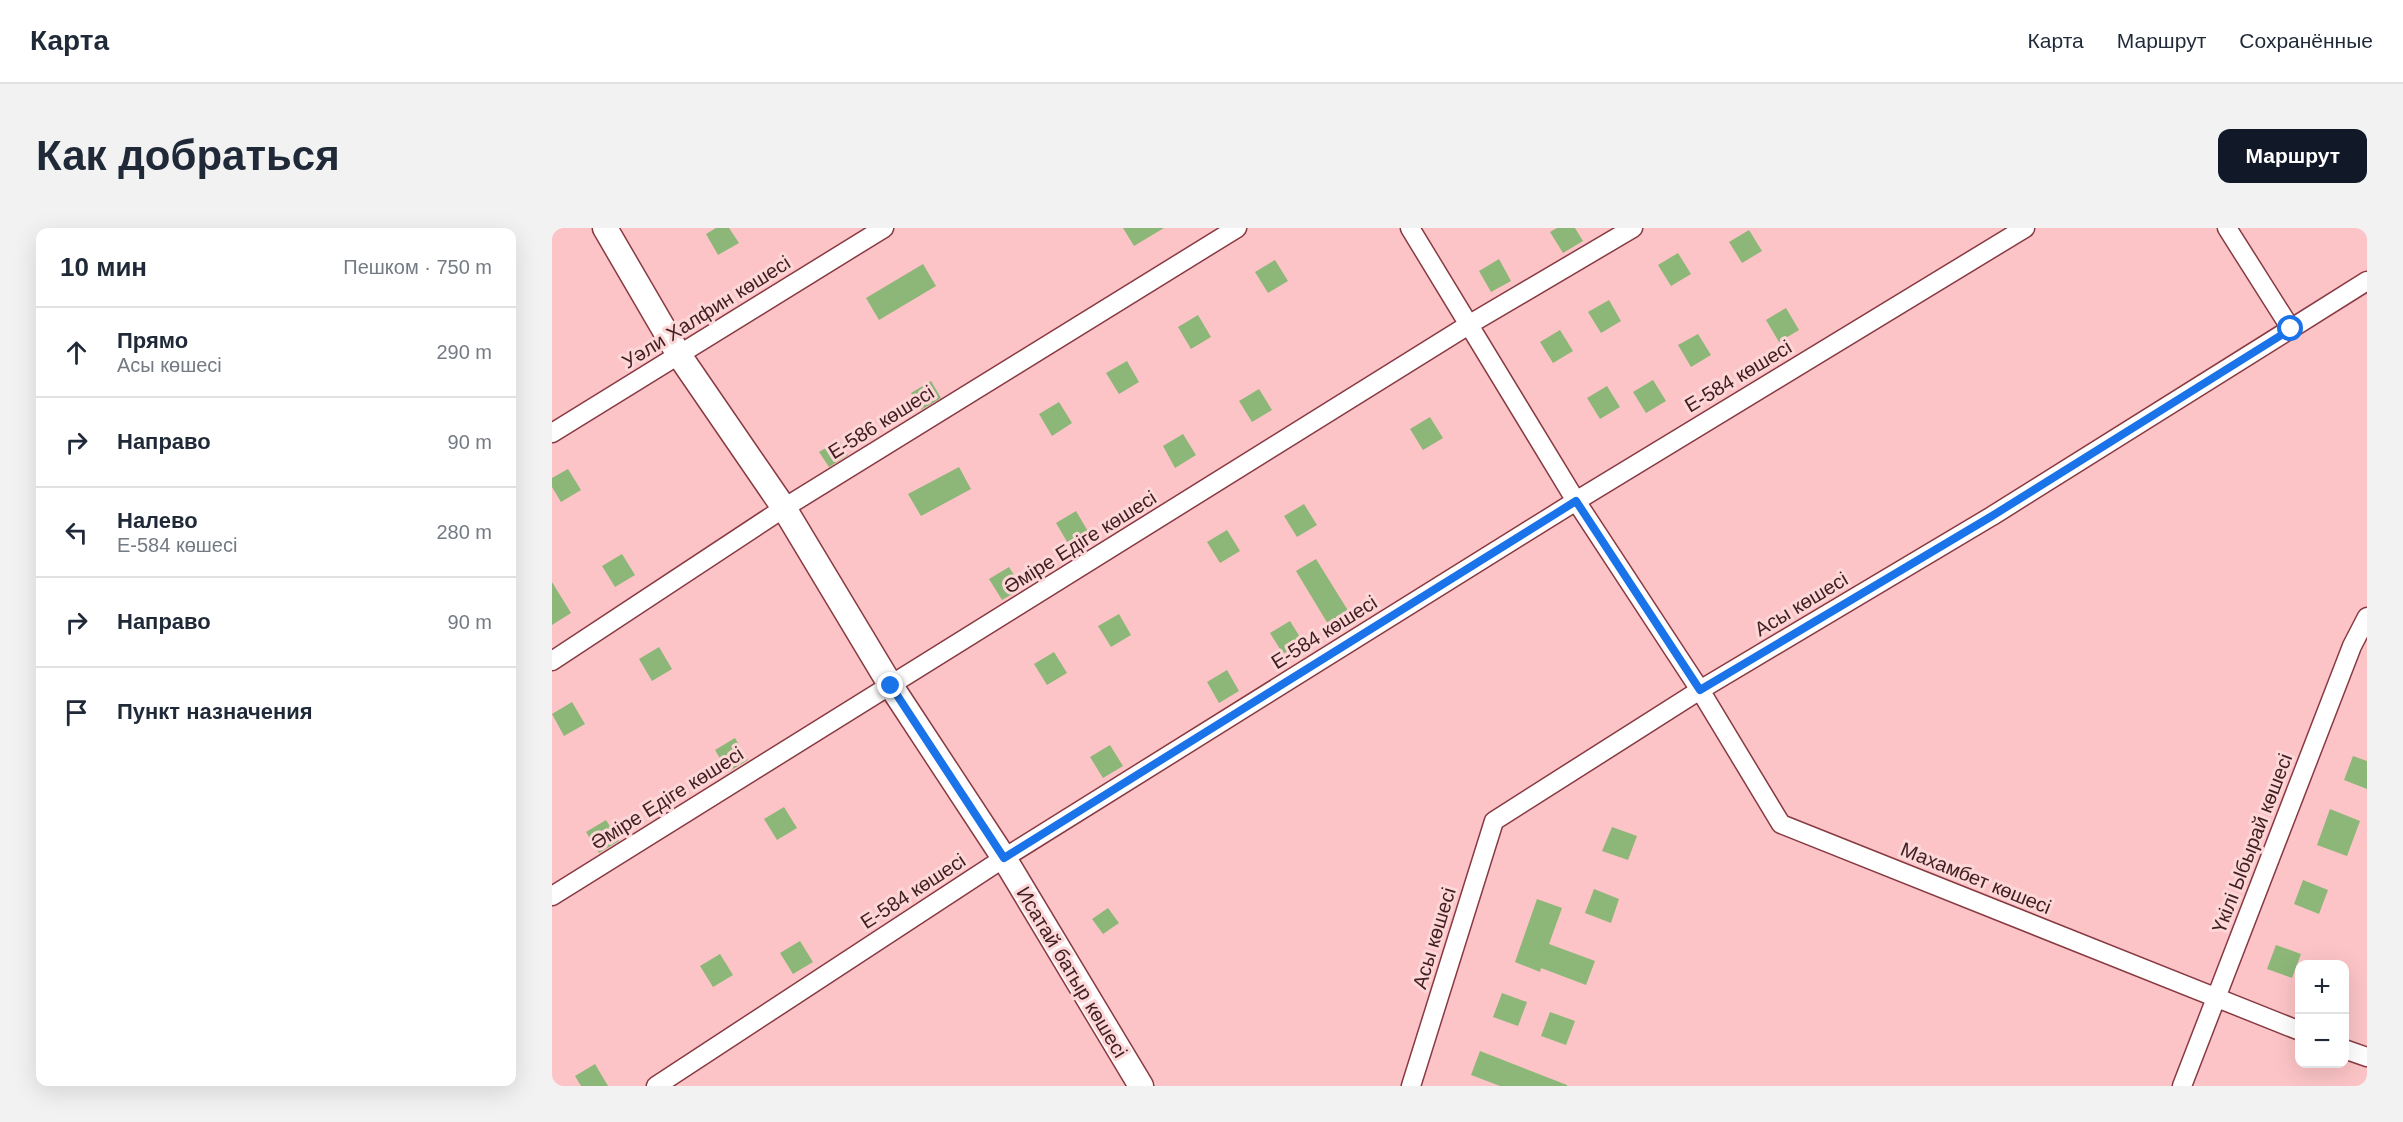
<!DOCTYPE html>
<html lang="ru">
<head>
<meta charset="utf-8">
<style>
  body { margin:0; font-family:Arial,sans-serif; background:#f2f2f3; color:#1f2937 }
  .controls { position:absolute; right:18px; bottom:18px; display:grid; overflow:hidden; border-radius:12px; box-shadow:0 6px 24px #0002 }
  .controls button { width:54px; height:54px; display:grid; place-items:center; padding:0; border:0; border-bottom:2px solid #e0e1e3; background:#fff; color:#1f2937; font:30px sans-serif }
  .stop { position:absolute; width:18px; height:18px; margin:-14px; border:4px solid #1a73e8; border-radius:50%; background:#fff }
  .stop.end { background:#1a73e8; border-color:#fff; box-shadow:0 2px 6px #0008 }
  .list { margin:0; padding:0; list-style:none }
  h2 { display:flex; justify-content:space-between; align-items:center; height:78px; margin:0; padding:0 24px; font-size:26px }
  h2 small { font-size:20px; font-weight:400; color:#747a83 }
  .list li { display:grid; grid-template-columns:39px 1fr auto; gap:18px; align-items:center; box-sizing:border-box; height:90px; padding:0 24px; border-top:2px solid #e0e1e3 }
  .list b { display:block; font-size:22px; white-space:nowrap }
  .list p { margin:0; font-size:20px; white-space:nowrap; color:#747a83 }
  .list em { font-size:20px; font-style:normal; color:#747a83 }
  .icon { flex:none; width:33px; height:33px; fill:none; stroke:currentColor; stroke-width:2; stroke-linecap:round; stroke-linejoin:round }
  .map { position:relative; flex:none; width:1815px; height:858px; overflow:hidden; border-radius:12px }
  header { display:flex; align-items:center; gap:36px; box-sizing:border-box; height:84px; padding:0 30px; background:#fff; border-bottom:2px solid #e0e1e3 }
  header strong { font-size:28px }
  nav { display:flex; gap:33px; margin-inline-start:auto; font-size:21px }
  .intro { display:flex; align-items:center; justify-content:space-between; box-sizing:border-box; height:144px; padding:0 36px }
  h1 { margin:0; font-size:42px }
  .button { padding:15px 27px; border-radius:12px; background:#111827; color:#fff; font-size:21px; font-weight:700 }
  main { display:flex; gap:36px; padding:0 36px }
  aside { flex:1; background:#fff; border-radius:12px; box-shadow:0 6px 24px #0002 }
  .map>svg:first-child { display:block }
  .building { fill:#8cb778 }
  .lines { fill:none; stroke-linecap:round; stroke-linejoin:round }
  .minor-casing { stroke:#883a42; stroke-width:21 }
  .tertiary-casing { stroke:#883a42; stroke-width:27 }
  .minor { stroke:#fff; stroke-width:18 }
  .tertiary { stroke:#fff; stroke-width:24 }
  .route { stroke:#1a73e8; stroke-width:8 }
  .labels { text-anchor:middle; dominant-baseline:central; stroke-width:6; stroke-linejoin:round; paint-order:stroke }
  .street-label { font-size:20px; fill:#422022; stroke:#fdd7d8 }
</style>
</head>
<body>
<header>
<strong>Карта</strong>
<nav><a>Карта</a><a>Маршрут</a><a>Сохранённые</a></nav>
</header>
<div class="intro"><h1>Как добраться</h1><a class="button">Маршрут</a></div>
<main>
<aside>
<h2>10 мин<small>Пешком · 750 m</small></h2>
<ul class="list">
<li><svg class="icon" aria-label="ahead" viewBox="0 0 24 24"><path d="M12 20V5M6 11l6-6 6 6"/></svg><div><b>Прямо</b><p>Асы көшесі</p></div><em>290 m</em></li>
<li><svg class="icon" aria-label="right" viewBox="0 0 24 24"><path d="M7 20v-9h11M14 6l5 5-5 5"/></svg><div><b>Направо</b></div><em>90 m</em></li>
<li><svg class="icon" aria-label="left" viewBox="0 0 24 24"><path d="M17 20v-9H6M10 6l-5 5 5 5"/></svg><div><b>Налево</b><p>Е-584 көшесі</p></div><em>280 m</em></li>
<li><svg class="icon" aria-label="right" viewBox="0 0 24 24"><path d="M7 20v-9h11M14 6l5 5-5 5"/></svg><div><b>Направо</b></div><em>90 m</em></li>
<li><svg class="icon" aria-label="arrive" viewBox="0 0 24 24"><path d="M6 21V4h12l-3 4 3 4H6"/></svg><div><b>Пункт назначения</b></div></li>
</ul>
</aside>
<div class="map">
<svg width="1815" height="858" viewBox="0 0 1815 858">
  <rect width="100%" height="100%" fill="#fcc4c6"/>
  <!-- building -->
  <path class="building" d="M164,0h13l10,15 -21,12 -12,-21z
    M571,0h41l-30,18z
    M1005,0h18l8,13 -20,12 -13,-21z
    M1197,2l13,21 -20,12 -13,-21z
    M1126,25l13,21 -20,12 -13,-21z
    M947,31l12,22 -20,11 -12,-21z
    M723,32l13,21 -20,12 -13,-21z
    M371,36l13,22 -57,34 -13,-22z
    M1057,72l12,21 -20,12 -13,-21z
    M1234,80l13,22 -20,12 -13,-22z
    M646,87l13,22 -20,12 -13,-22z
    M1008,102l13,21 -20,12 -13,-21z
    M1146,106l13,21 -20,12 -13,-22z
    M575,133l12,21 -20,12 -13,-21z
    M1101,152l13,21 -20,12 -13,-21z
    M379,153l10,17 -20,12 -10,-17z
    M1055,158l13,21 -20,12 -13,-21z
    M707,161l13,21 -20,12 -13,-21z
    M507,174l13,21 -20,13 -13,-22z
    M878,189l13,21 -20,12 -13,-21z
    M631,206l13,21 -21,13 -12,-22z
    M287,212l9,15 -19,12 -10,-15z
    M407,239l12,22 -50,27 -13,-22z
    M16,241l13,21 -20,12 -9,-15v-9z
    M752,276l13,21 -20,12 -13,-21z
    M524,283l13,22 -20,12 -13,-22z
    M675,302l13,21 -20,12 -13,-21z
    M70,326l13,21 -20,12 -13,-21z
    M764,331l36,58 -21,12 -35,-58z
    M457,339l13,21 -20,12 -13,-21z
    M0,354l19,31 -19,12z
    M567,386l12,21 -20,12 -13,-21z
    M738,393l13,21 -20,12 -13,-21z
    M107,419l13,22 -20,12 -13,-22z
    M502,424l13,21 -20,12 -13,-21z
    M675,442l12,21 -20,12 -12,-21z
    M20,474l13,22 -21,12 -12,-22z
    M183,510l13,22 -20,12 -13,-22z
    M558,517l13,21 -20,12 -13,-21z
    M1801,528l14,5v28l-23,-9z
    M232,579l13,21 -20,12 -13,-21z
    M1778,581l30,12 -13,35 -30,-11z
    M54,592l13,21 -20,12 -13,-21z
    M1060,599l25,9 -9,24 -26,-9z
    M1751,652l25,10 -9,24 -25,-10z
    M1042,661l25,10 -8,24 -26,-10z
    M985,671l25,9 -13,36 46,17 -9,24 -45,-17 -1,4 -25,-10z
    M556,680l11,15 -16,11 -11,-15z
    M248,713l13,21 -20,12 -13,-21z
    M1724,717l25,9 -9,24 -25,-9z
    M168,726l13,21 -20,12 -13,-21z
    M950,765l25,9 -9,24 -25,-9z
    M998,784l25,9 -9,24 -25,-9z
    M928,823l87,34v1h-67l-29,-11z
    M43,836l13,22h-27l-6,-10z"/>
  <g class="lines">
    <!-- minor casing -->
    <g class="minor-casing">
      <path id="minor" d="M858,0l166,273 124,189 81,134 519,207
        M1675,0l64,101
        M0,205l332,-205
        M0,433l232,-153 453,-280
        M0,668l918,-572 163,-96
        M1792,821l23,8
        M104,858l348,-228 572,-357 449,-273
        M859,858l83,-265 206,-131 292,-174 375,-235
        M1630,858l170,-440 15,-29"/>
    </g>
    <!-- tertiary casing -->
    <g class="tertiary-casing">
      <path id="tertiary" d="M53,0l74,127 105,153 107,178 113,172 137,228"/>
    </g>
    <!-- minor -->
    <use href="#minor" class="minor"/>
    <!-- tertiary -->
    <use href="#tertiary" class="tertiary"/>
  </g>
  <g class="lines">
    <!-- route -->
    <path class="route" d="M339,458l113,172 572,-357 124,189 292,-174 299,-187"/>
  </g>
  <g class="labels">
    <!-- street labels -->
    <g class="street-label">
      <text transform="translate(154 84) rotate(-32)">Уәли Халфин көшесі</text>
      <text transform="translate(1186 148) rotate(-31)">Е-584 көшесі</text>
      <text transform="translate(329 194) rotate(-32)">Е-586 көшесі</text>
      <text transform="translate(528 314) rotate(-32)">Әміре Едіге көшесі</text>
      <text transform="translate(1249 376) rotate(-31)">Асы көшесі</text>
      <text transform="translate(772 404) rotate(-32)">Е-584 көшесі</text>
      <text transform="translate(115 570) rotate(-32)">Әміре Едіге көшесі</text>
      <text transform="translate(1700 615) rotate(-69)">Үкілі Ыбырай көшесі</text>
      <text transform="translate(1424 650) rotate(22)">Махамбет көшесі</text>
      <text transform="translate(361 663) rotate(-33)">Е-584 көшесі</text>
      <text transform="translate(882 710) rotate(-73)">Асы көшесі</text>
      <text transform="translate(520 744) rotate(59)">Исатай батыр көшесі</text>
    </g>
  </g>
</svg>
<div class="controls">
<button>+</button>
<button>−</button>
</div>
<div class="stop" style="left:1739px;top:101px"></div>
<div class="stop end" style="left:339px;top:458px"></div>
</div>
</main>
</body>
</html>
